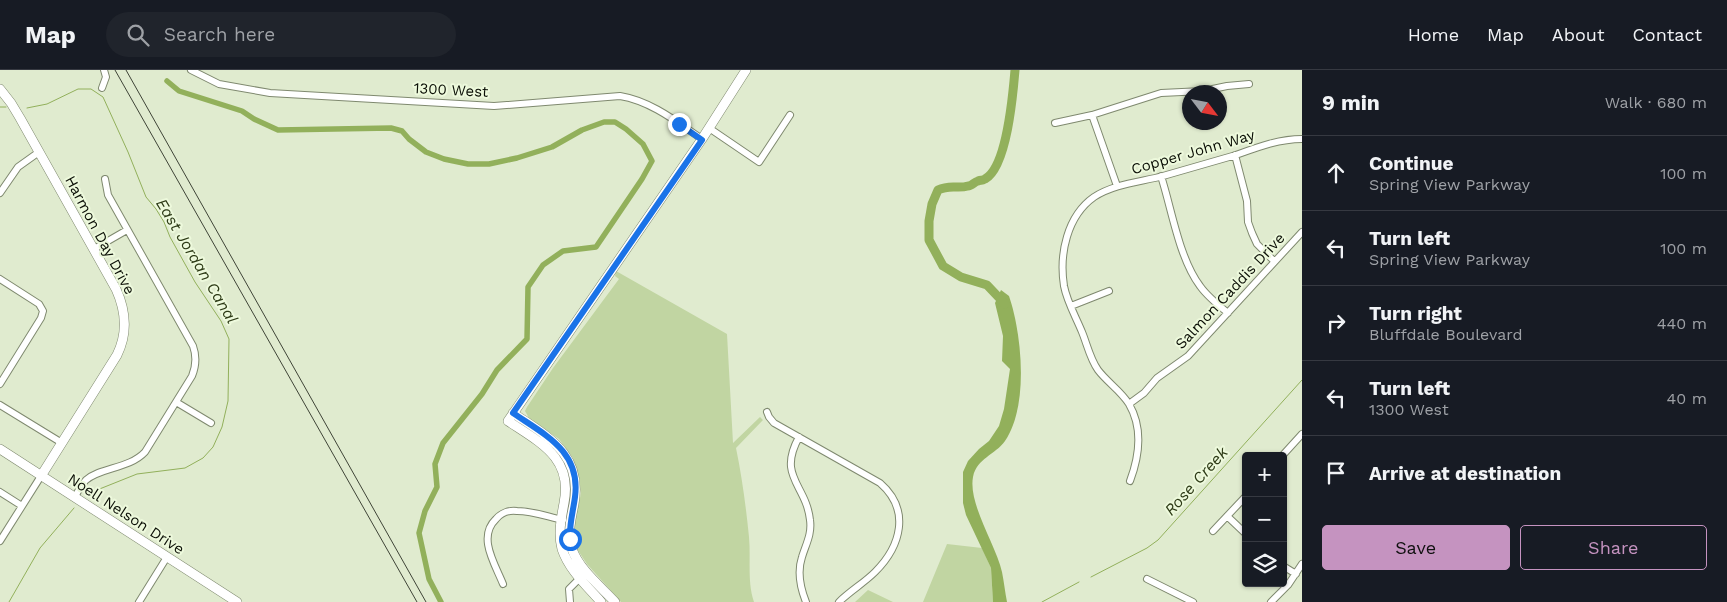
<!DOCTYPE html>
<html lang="en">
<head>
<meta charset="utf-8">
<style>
  body { margin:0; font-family:"Work Sans",sans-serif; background:#20242c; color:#f1f3f6 }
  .controls { position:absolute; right:15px; bottom:15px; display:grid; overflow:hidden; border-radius:5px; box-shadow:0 1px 4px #0004 }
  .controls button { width:45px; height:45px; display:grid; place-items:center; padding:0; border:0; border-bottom:1px solid #363941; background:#171b24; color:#f1f3f6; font:25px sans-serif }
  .compass { position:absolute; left:1182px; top:15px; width:45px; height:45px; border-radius:50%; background:#171b24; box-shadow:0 1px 4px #0004; rotate:122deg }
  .stop { position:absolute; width:15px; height:15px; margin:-11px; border:4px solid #1a73e8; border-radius:50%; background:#fff }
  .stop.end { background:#1a73e8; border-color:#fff; box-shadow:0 1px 5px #0008 }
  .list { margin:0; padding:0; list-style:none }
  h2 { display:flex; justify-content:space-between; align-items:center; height:65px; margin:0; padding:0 20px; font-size:21px }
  h2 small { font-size:16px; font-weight:400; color:#9ea1a6 }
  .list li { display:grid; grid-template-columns:32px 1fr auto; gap:15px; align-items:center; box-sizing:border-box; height:75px; padding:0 20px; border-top:1px solid #363941 }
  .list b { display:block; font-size:19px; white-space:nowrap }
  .list p { margin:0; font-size:16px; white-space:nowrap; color:#9ea1a6 }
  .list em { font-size:16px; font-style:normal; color:#9ea1a6 }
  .actions { display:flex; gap:10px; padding:15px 20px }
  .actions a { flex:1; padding:11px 0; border:1px solid #c593c0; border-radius:5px; text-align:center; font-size:18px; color:#c593c0 }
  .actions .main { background:#c593c0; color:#111 }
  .icon { flex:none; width:28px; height:28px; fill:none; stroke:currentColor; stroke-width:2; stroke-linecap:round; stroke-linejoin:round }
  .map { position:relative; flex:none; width:1302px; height:532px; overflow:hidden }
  header { display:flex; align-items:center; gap:30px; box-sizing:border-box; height:70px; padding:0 25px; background:#171b24; border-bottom:1px solid #363941 }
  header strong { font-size:24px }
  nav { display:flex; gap:28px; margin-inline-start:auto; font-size:18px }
  .search { width:350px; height:45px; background:#20242c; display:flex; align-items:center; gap:12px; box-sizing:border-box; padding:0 18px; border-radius:28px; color:#9ea1a6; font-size:19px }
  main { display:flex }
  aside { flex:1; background:#171b24 }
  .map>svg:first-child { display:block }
  .green { fill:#c1d5a2 }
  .water { fill:#92b05b }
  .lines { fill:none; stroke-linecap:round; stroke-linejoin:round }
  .stream { stroke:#92b05b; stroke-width:1 }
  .canal { stroke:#92b05b; stroke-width:5.5 }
  .river { stroke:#92b05b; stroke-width:9 }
  .street-casing { stroke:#7f896f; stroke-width:8 }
  .secondary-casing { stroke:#7f896f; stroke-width:10 }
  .street { stroke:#fff; stroke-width:6 }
  .secondary { stroke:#fff; stroke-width:9 }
  .rail { stroke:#3f4437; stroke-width:1 }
  .route { stroke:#1a73e8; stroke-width:6 }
  .labels { text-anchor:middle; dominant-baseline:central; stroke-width:4; stroke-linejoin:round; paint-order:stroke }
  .street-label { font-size:15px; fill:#0a0e05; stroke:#edf9dc }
  .water-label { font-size:16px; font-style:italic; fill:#2d3a16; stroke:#edf9dc }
</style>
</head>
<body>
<header>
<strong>Map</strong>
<div class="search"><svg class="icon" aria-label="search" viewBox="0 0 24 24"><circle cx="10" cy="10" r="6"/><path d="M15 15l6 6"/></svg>Search here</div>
<nav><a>Home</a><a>Map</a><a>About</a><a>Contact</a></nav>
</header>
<main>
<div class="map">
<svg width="1302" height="532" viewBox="0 0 1302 532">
  <rect width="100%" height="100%" fill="#e0ebcf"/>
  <!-- green -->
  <path class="green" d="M616,201l111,63 6,109 27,-26 3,3 -27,28c6,29 10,59 13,89 2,21 -2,45 5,65h-133l-34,-38 -10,-15 -4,-17 8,-39 -2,-16 -6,-19 -14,-19 -30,-21 -4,-7 2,-4 26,-39 66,-89 -4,-3z
    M947,474l35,4 9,20 2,34h-70z
    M868,520l25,12h-38z"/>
  <!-- water -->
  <path class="water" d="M1001,220l8,6c13,38 20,110 -4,145 -10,14 -28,17 -32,36 -5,27 23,68 29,95 2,10 3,20 5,30h-14l-2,-34 -25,-53 -3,-12v-31l5,-11 11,-12 10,-8 10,-15 5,-17 6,-40 -8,-8 1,-25 -8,-33z"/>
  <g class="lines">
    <!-- stream -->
    <path class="stream" d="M0,37h6
      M27,38l20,-4 31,-15h13l12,8 25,55 18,45 10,12 8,13 6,15 25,45 26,39 8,18 -1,62 -6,26 -9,20 -10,11 -18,10 -48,6 -50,20
      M1091,507l56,-29 11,-8 144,-160
      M9,532l31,-54 34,-40
      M1042,532l37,-20"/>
    <!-- canal -->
    <path class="canal" d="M167,11l12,10 63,20 12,8 24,11 113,-2 11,3 7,8 17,13 18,7 24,5h21l28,-6 35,-11 30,-17 22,-8h11l11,7 17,15 9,17 -10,18 -46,68 -33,4 -20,14 -15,22 -1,52 -30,31 -15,24 -39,49 -8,21 2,23 -12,24 -6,22 10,46 12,23"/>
    <!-- river -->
    <path class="river" d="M1005,234l-18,-19 -26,-8 -18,-11 -14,-26v-19l3,-17 6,-14c12,-6 19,-1 30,-4 4,0 6,-4 10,-5 5,-2 2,1 7,-2 22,-12 28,-85 30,-109"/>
    <!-- street casing -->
    <g class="street-casing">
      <path id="street" d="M191,0l28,14 51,9 224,13 126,-10c31,5 57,26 82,43
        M102,18l4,-11 -2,-7
        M1092,45l25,71
        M1055,53l37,-8 69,-22 42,-2 24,-5 22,-2
        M709,58l50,34 31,-47
        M1235,85l12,46 1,21 4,11 5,11 17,17
        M1161,106c11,34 18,82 39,110 7,10 18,19 28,27
        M0,123l18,-26 21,-15
        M94,179l33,-19
        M0,209l39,25 4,7 -2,7 -41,66
        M1071,236l38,-15
        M176,332l35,21
        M1129,334l15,-11 13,-15 31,-22 114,-124
        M0,335l62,38
        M767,342l2,5 5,6 106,60c31,27 21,63 -5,89 -11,11 -25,19 -36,30
        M799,367c-22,40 7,47 11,83 2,14 -4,24 -8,37 -5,15 -2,30 4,45
        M1282,386l20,-22
        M1130,411c9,-24 13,-53 -1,-77 -8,-13 -22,-22 -31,-34 -8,-11 -11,-26 -16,-38 -6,-15 -15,-30 -18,-46 -5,-32 3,-70 30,-89 20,-13 46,-15 69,-21 24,-7 49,-14 73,-21 22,-8 43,-16 66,-16
        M0,422l22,14
        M75,427c3,-6 6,-12 11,-17 15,-13 43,-11 59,-28l47,-76c4,-10 5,-19 1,-30l-85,-151 -3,-16
        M1227,446l19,18
        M1213,461l33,-35
        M0,471l41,-65
        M1283,496l13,8
        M1147,509l46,23
        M503,514c-8,-20 -26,-47 -7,-65 5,-6 13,-9 21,-8 16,0 31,6 46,9
        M139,532l28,-45
        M570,532l-1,-13 13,-13
        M1271,532l17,-17 14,-21"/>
    </g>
    <!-- secondary casing -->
    <g class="secondary-casing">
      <path id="secondary" d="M0,19l11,14 9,15 96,171c10,22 12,44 1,66l-76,121
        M513,343c35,24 70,41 61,91 -3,15 -7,30 -2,45 7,20 28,37 43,53
        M0,379l237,153
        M601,532c-14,-16 -32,-32 -39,-53 -4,-15 -1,-30 2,-46 9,-45 -23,-60 -56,-82l194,-282 44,-69"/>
    </g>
    <!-- street -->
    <use href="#street" class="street"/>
    <!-- secondary -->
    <use href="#secondary" class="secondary"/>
    <!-- rail -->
    <path class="rail" d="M115,0l302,532
      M126,0l300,532"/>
  </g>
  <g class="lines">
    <!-- route -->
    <path class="route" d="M570,469c-1,-14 3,-27 5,-42 6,-46 -30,-62 -62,-84l189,-273 -23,-16"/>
  </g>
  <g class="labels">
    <!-- street labels -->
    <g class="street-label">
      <text transform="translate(451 20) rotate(3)">1300 West</text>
      <text transform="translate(1193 82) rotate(-16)">Copper John Way</text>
      <text transform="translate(100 165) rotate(62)">Harmon Day Drive</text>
      <text transform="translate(1230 221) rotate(-47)">Salmon Caddis Drive</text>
      <text transform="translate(126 444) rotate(33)">Noell Nelson Drive</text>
    </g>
    <!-- water labels -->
    <g class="water-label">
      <text transform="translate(197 191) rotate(59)">East Jordan Canal</text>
      <text transform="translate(1196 411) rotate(-48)">Rose Creek</text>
    </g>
  </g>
</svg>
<div class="controls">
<button>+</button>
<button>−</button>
<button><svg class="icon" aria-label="layers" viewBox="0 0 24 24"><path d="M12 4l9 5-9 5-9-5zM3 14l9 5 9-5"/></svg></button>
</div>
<svg class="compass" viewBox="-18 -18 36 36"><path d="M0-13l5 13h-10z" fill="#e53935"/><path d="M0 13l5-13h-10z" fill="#9ea1a6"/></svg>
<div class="stop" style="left:570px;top:469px"></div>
<div class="stop end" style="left:679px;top:54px"></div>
</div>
<aside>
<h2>9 min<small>Walk · 680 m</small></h2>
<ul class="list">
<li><svg class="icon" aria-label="ahead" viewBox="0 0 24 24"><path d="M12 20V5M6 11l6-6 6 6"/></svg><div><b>Continue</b><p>Spring View Parkway</p></div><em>100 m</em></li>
<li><svg class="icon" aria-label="left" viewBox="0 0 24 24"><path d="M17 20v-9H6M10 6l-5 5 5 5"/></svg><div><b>Turn left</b><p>Spring View Parkway</p></div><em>100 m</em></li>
<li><svg class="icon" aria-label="right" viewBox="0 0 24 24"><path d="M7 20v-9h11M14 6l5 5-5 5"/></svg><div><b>Turn right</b><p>Bluffdale Boulevard</p></div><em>440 m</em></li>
<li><svg class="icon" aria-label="left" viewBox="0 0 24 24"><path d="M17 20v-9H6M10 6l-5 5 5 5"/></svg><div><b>Turn left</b><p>1300 West</p></div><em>40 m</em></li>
<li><svg class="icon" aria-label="arrive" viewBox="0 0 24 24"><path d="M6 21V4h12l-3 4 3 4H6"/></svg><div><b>Arrive at destination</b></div></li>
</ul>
<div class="actions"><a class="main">Save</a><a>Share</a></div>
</aside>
</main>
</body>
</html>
